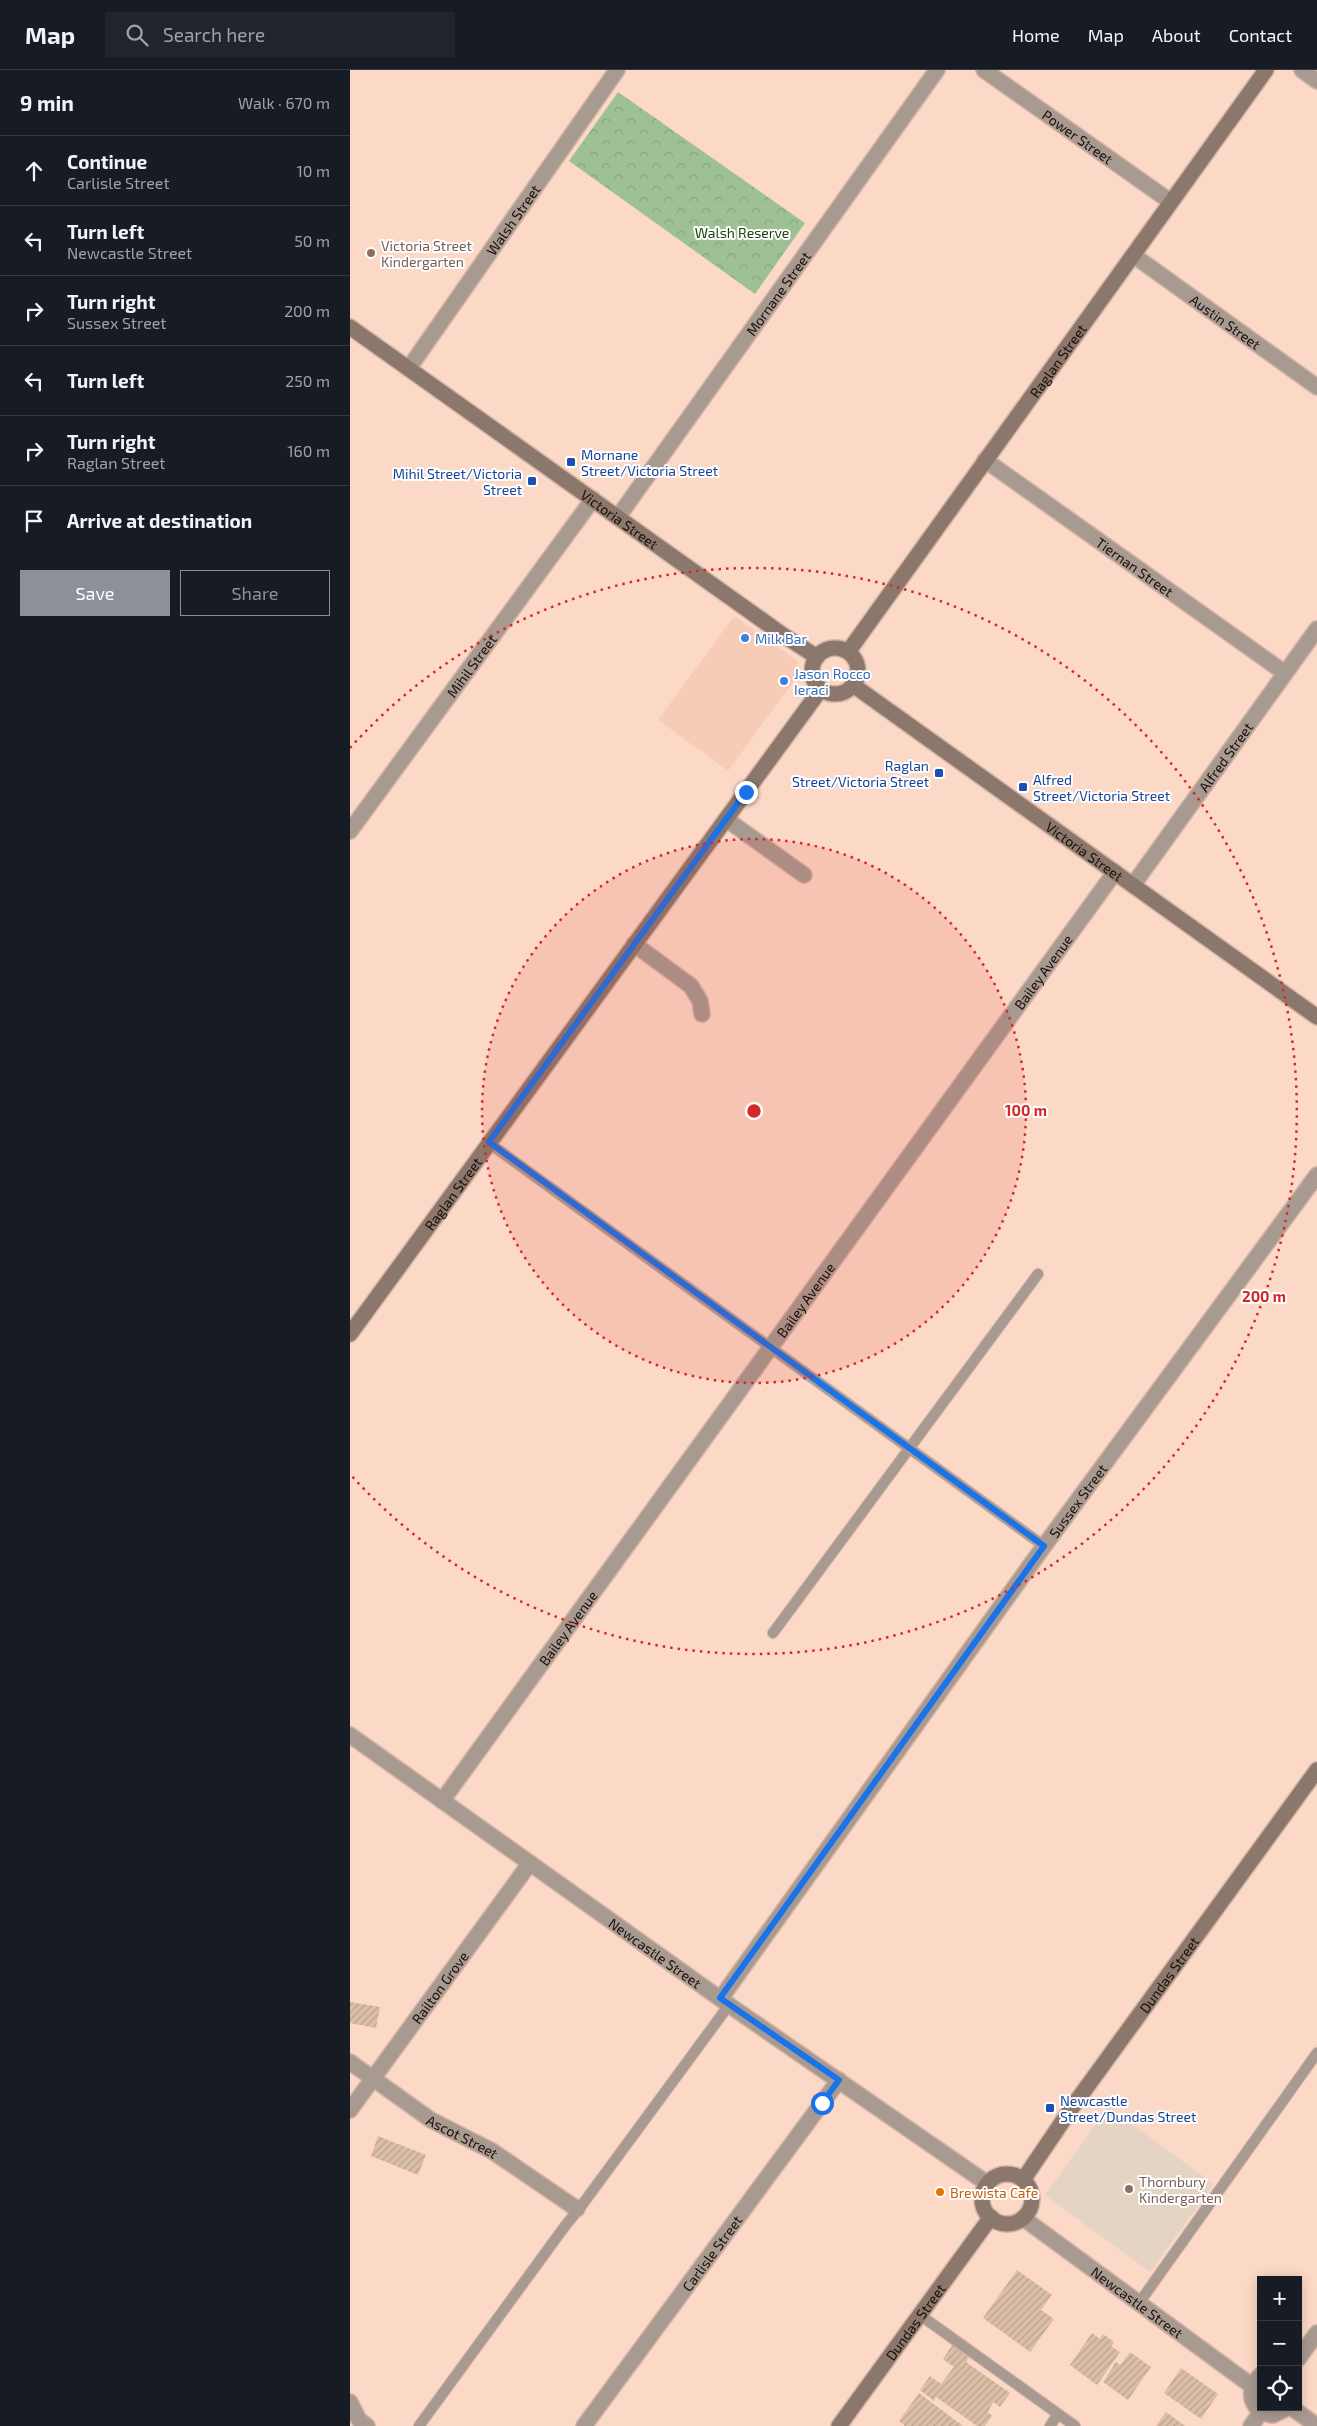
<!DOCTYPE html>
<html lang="en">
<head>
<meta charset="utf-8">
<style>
  body { margin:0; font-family:"Exo 2",sans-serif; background:#20242c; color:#f1f3f6 }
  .controls { position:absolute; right:15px; bottom:15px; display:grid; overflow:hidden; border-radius:0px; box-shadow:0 2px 12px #0003 }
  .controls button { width:45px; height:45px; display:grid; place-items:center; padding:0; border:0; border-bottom:1px solid #363941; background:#171b24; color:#f1f3f6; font:25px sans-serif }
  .stop { position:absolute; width:15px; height:15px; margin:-11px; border:4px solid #1a73e8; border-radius:50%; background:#fff }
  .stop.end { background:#1a73e8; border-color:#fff; box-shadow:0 1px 5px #0008 }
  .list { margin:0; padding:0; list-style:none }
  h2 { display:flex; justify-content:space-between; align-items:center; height:65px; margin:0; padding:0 20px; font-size:21px }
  h2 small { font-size:16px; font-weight:400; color:#9ea1a6 }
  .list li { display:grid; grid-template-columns:32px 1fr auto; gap:15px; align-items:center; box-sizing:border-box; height:70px; padding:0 20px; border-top:1px solid #363941 }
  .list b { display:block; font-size:19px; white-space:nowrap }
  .list p { margin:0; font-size:16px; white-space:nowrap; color:#9ea1a6 }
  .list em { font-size:16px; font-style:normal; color:#9ea1a6 }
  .actions { display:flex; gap:10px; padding:15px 20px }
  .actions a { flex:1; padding:11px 0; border:1px solid #8c9099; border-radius:0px; text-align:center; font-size:18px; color:#8c9099 }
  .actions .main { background:#8c9099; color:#fff }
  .icon { flex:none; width:28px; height:28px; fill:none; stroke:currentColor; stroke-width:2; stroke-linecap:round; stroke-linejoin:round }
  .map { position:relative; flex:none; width:967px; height:2356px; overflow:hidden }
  header { display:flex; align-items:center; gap:30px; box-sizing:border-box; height:70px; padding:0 25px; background:#171b24; border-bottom:1px solid #363941 }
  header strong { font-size:24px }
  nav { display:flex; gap:28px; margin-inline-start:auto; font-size:18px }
  .search { width:350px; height:45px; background:#20242c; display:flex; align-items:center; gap:12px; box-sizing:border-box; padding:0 18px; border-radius:0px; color:#9ea1a6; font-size:19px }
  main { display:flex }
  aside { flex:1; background:#171b24 }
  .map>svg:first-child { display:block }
  .built { fill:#f6ccb7 }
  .education { fill:#e5d4c3 }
  .forest { fill:url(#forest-crowns) }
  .building { fill:url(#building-hatch) }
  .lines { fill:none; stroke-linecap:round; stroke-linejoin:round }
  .lane-casing { stroke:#d3b4a5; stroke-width:12 }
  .street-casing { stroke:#d3b4a5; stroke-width:18 }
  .secondary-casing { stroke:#d3b4a5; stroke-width:18 }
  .lane { stroke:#a89a91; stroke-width:10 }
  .street { stroke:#a89a91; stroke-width:15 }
  .secondary { stroke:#8b776b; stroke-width:15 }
  .route { stroke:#1a73e8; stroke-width:6 }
  .ring { fill:none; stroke:#d62828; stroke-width:2.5; stroke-dasharray:2.5 5 }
  .education-dot { fill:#8d6e63; stroke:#fff; stroke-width:2 }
  .transit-dot { fill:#1a4fb4; stroke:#fff; stroke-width:2 }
  .shop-dot { fill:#3f7fe0; stroke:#fff; stroke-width:2 }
  .food-dot { fill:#e8710a; stroke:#fff; stroke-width:2 }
  .labels { text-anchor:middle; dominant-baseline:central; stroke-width:4; stroke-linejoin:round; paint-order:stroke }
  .street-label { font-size:14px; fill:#1a0e08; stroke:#fff }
  .park-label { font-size:14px; fill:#194209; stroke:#fff }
  .education-label { font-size:14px; fill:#785e54; stroke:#fff; text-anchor:start }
  .transit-label { font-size:14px; fill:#164399; stroke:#fff; text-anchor:start }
  .shop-label { font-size:14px; fill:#366cbe; stroke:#fff; text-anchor:start }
  .food-label { font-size:14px; fill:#c56008; stroke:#fff; text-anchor:start }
  .centre { fill:#d62828; stroke:#fff; stroke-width:2.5 }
  .ring-label { font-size:15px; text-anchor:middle; font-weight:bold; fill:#d62828; stroke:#fff; stroke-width:4; stroke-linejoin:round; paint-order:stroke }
</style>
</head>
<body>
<header>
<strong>Map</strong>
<div class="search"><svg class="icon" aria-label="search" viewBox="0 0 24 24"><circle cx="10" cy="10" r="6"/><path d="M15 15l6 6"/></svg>Search here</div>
<nav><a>Home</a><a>Map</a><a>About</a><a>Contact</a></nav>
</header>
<main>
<aside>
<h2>9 min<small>Walk · 670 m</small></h2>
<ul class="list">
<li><svg class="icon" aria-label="ahead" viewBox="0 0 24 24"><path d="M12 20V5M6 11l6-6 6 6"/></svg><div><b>Continue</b><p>Carlisle Street</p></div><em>10 m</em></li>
<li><svg class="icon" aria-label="left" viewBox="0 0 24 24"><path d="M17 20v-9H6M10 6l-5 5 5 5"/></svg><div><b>Turn left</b><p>Newcastle Street</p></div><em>50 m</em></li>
<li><svg class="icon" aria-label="right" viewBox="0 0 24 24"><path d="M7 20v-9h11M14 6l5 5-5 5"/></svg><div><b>Turn right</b><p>Sussex Street</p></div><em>200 m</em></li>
<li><svg class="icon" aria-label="left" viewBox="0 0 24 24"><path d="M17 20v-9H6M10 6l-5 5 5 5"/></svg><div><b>Turn left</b></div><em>250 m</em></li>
<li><svg class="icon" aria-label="right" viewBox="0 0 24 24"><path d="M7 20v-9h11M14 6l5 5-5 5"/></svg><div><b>Turn right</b><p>Raglan Street</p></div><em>160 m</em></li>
<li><svg class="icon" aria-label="arrive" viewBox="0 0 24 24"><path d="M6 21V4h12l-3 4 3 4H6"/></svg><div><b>Arrive at destination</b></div></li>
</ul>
<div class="actions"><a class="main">Save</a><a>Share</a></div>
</aside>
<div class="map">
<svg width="967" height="2356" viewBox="0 0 967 2356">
  <defs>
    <pattern id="forest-crowns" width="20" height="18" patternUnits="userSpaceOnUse" patternTransform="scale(1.25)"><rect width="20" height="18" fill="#9ec095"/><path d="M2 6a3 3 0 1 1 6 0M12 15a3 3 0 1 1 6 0" fill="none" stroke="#88a47f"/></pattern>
    <pattern id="building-hatch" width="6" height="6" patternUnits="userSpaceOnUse" patternTransform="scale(1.25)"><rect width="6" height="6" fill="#dbbea6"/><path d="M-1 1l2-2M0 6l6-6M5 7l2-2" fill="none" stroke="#bba28d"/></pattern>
  </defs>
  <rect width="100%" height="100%" fill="#fcd9c7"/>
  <!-- built -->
  <path class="built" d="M384,546l64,45 -4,20 -66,90 -70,-51z"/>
  <!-- education -->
  <path class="education" d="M758,2037l106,77 -64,88 -105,-77z"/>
  <!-- forest -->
  <path class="forest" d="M268,22l187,131 -50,71 -186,-133z"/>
  <!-- building -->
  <path class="building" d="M0,1932l30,5 -4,21 -26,-5z
    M28,2066l48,19 -8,20 -47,-19z
    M667,2200l35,25 -11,15 13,9 -24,33 -47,-34z
    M742,2263l8,6 3,-5 11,8 -3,4 9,6 -23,33 -27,-20z
    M603,2274l17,12 -4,6 44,31 -10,14 -7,-5 -5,10 4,4 -7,10h-8l-41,-29 -2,4 -14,-11 10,-14 11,8 6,-8 7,-9 -11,-8z
    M780,2282l21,15 -23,33 -25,-18 13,-20 4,3z
    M831,2298l37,26 -17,25 -37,-26z
    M569,2323l44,33h-58l-6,-5z
    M816,2342l19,14h-29z"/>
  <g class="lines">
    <!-- lane casing -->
    <g class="lane-casing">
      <path id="lane" d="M139,1073l555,403
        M423,1563l265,-359
        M789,2233l178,-250
        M570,2245l155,111
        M69,2356l146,-200 17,-21 147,-200
        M700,2356l8,-12"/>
    </g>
    <!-- street casing -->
    <g class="street-casing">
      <g id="street">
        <path id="s1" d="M634,0l187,132"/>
        <path d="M952,0l15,11"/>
        <path id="s2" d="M783,185l184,132"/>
        <path id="s3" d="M59,298l208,-298"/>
        <path id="s4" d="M635,390l300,213"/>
        <path id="s5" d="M268,447l319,-447"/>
        <path d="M376,749l78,56"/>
        <path id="s6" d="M0,761l243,-332"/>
        <path id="s7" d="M783,815l184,-256"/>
        <path d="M284,874l57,42 9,15 2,13"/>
        <path id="s8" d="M0,1665l379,270 259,179"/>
        <path id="s9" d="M92,1731l673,-929"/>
        <path id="s10" d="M371,1928l323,-452 273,-371"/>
        <path id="s11" d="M0,1992l81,58 61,31 85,58"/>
        <path id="s12" d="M0,2040l180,-247"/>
        <path id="s13" d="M673,2148l229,168"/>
        <path d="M948,2289l19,-26"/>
        <path d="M911,2305c-17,15 -10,38 12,40l16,-8"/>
        <path d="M0,2332l9,18 8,6"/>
        <path d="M941,2337l26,19"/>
        <path id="s14" d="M234,2356l255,-346"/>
        <path d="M901,2356l10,-14"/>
      </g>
    </g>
    <!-- secondary casing -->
    <g class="secondary-casing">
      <g id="secondary">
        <path id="s15" d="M0,257l433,308 34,22"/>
        <circle cx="485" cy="601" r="23"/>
        <path id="s16" d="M498,582l418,-582"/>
        <path id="s17" d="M503,615l464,332"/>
        <path id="s18" d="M0,1264l471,-645"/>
        <circle cx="657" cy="2129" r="25"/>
        <path id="s19" d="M673,2110l50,-74 244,-336"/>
        <path id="s20" d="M489,2356l152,-209"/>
      </g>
    </g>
    <!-- lane -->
    <use href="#lane" class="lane"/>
    <!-- street -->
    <use href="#street" class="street"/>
    <!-- secondary -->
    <use href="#secondary" class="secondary"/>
  </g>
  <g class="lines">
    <!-- route -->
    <path class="route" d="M396,722l-257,350 555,404 -324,452 119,82 -17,23"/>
  </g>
  <!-- distance rings -->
  <circle cx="404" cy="1041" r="272" fill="#d62828" fill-opacity=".12"/>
  <g class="ring">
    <circle cx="404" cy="1041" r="272"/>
    <path d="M0 678A543 543 0 1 1 0 1404"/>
  </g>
  <!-- markers -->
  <g class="education-dot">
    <circle cx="21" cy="183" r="5"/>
    <circle cx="779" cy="2119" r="5"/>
  </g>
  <g class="transit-dot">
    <rect x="216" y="387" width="10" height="10" rx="2.5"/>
    <rect x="177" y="406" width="10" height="10" rx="2.5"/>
    <rect x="584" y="698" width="10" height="10" rx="2.5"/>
    <rect x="668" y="712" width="10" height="10" rx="2.5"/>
    <rect x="695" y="2033" width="10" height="10" rx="2.5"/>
  </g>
  <g class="shop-dot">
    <circle cx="395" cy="568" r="5"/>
    <circle cx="434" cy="611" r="5"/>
  </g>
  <circle class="food-dot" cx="590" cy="2122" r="5"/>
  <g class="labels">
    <!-- street labels -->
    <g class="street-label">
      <text stroke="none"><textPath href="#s1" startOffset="115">Power Street</textPath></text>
      <text stroke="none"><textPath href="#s3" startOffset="181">Walsh Street</textPath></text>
      <text stroke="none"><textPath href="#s5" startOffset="275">Mornane Street</textPath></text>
      <text stroke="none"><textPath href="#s2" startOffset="114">Austin Street</textPath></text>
      <text stroke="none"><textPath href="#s16" startOffset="359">Raglan Street</textPath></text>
      <text stroke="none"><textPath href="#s15" startOffset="331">Victoria Street</textPath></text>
      <text stroke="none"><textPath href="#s4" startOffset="184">Tiernan Street</textPath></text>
      <text stroke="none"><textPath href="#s6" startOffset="205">Mihil Street</textPath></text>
      <text stroke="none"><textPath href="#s7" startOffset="158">Alfred Street</textPath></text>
      <text stroke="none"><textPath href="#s17" startOffset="285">Victoria Street</textPath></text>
      <text stroke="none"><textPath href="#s9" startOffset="1024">Bailey Avenue</textPath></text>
      <text stroke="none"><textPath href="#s18" startOffset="174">Raglan Street</textPath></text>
      <text stroke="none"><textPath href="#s9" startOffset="619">Bailey Avenue</textPath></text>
      <text stroke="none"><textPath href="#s10" startOffset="612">Sussex Street</textPath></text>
      <text stroke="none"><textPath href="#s9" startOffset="214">Bailey Avenue</textPath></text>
      <text stroke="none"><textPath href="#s8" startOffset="375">Newcastle Street</textPath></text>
      <text stroke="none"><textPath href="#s19" startOffset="252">Dundas Street</textPath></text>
      <text stroke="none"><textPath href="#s12" startOffset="152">Railton Grove</textPath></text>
      <text stroke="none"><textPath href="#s11" startOffset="135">Ascot Street</textPath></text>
      <text stroke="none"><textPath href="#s14" startOffset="215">Carlisle Street</textPath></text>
      <text stroke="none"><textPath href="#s13" startOffset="142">Newcastle Street</textPath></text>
      <text stroke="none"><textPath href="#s20" startOffset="129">Dundas Street</textPath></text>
    </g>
    <!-- park labels -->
    <g class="park-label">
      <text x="392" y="162">Walsh Reserve</text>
    </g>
    <!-- education labels -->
    <g class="education-label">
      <text x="31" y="175">Victoria Street<tspan x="31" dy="16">Kindergarten</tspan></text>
      <text x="789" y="2111">Thornbury<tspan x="789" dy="16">Kindergarten</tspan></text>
    </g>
    <!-- transit labels -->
    <g class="transit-label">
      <text x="231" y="384">Mornane<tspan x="231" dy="16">Street/Victoria Street</tspan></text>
      <text x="172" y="403" text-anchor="end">Mihil Street/Victoria<tspan x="172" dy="16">Street</tspan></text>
      <text x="579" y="695" text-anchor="end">Raglan<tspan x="579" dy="16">Street/Victoria Street</tspan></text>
      <text x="683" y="709">Alfred<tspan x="683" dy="16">Street/Victoria Street</tspan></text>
      <text x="710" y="2030">Newcastle<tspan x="710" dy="16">Street/Dundas Street</tspan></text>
    </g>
    <!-- shop labels -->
    <g class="shop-label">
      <text x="405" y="568">Milk Bar</text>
      <text x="444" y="603">Jason Rocco<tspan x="444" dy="16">Ieraci</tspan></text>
    </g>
    <!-- food labels -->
    <g class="food-label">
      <text x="600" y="2122">Brewista Cafe</text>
    </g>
  </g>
  <circle cx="404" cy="1041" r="8" class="centre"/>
  <g class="ring-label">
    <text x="676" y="1046">100 m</text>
    <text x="914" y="1232">200 m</text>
  </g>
</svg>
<div class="controls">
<button>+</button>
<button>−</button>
<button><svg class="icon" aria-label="locate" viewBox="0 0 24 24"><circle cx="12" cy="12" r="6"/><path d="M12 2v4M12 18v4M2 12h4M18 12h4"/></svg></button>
</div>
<div class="stop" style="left:472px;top:2033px"></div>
<div class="stop end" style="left:396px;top:722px"></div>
</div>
</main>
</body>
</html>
